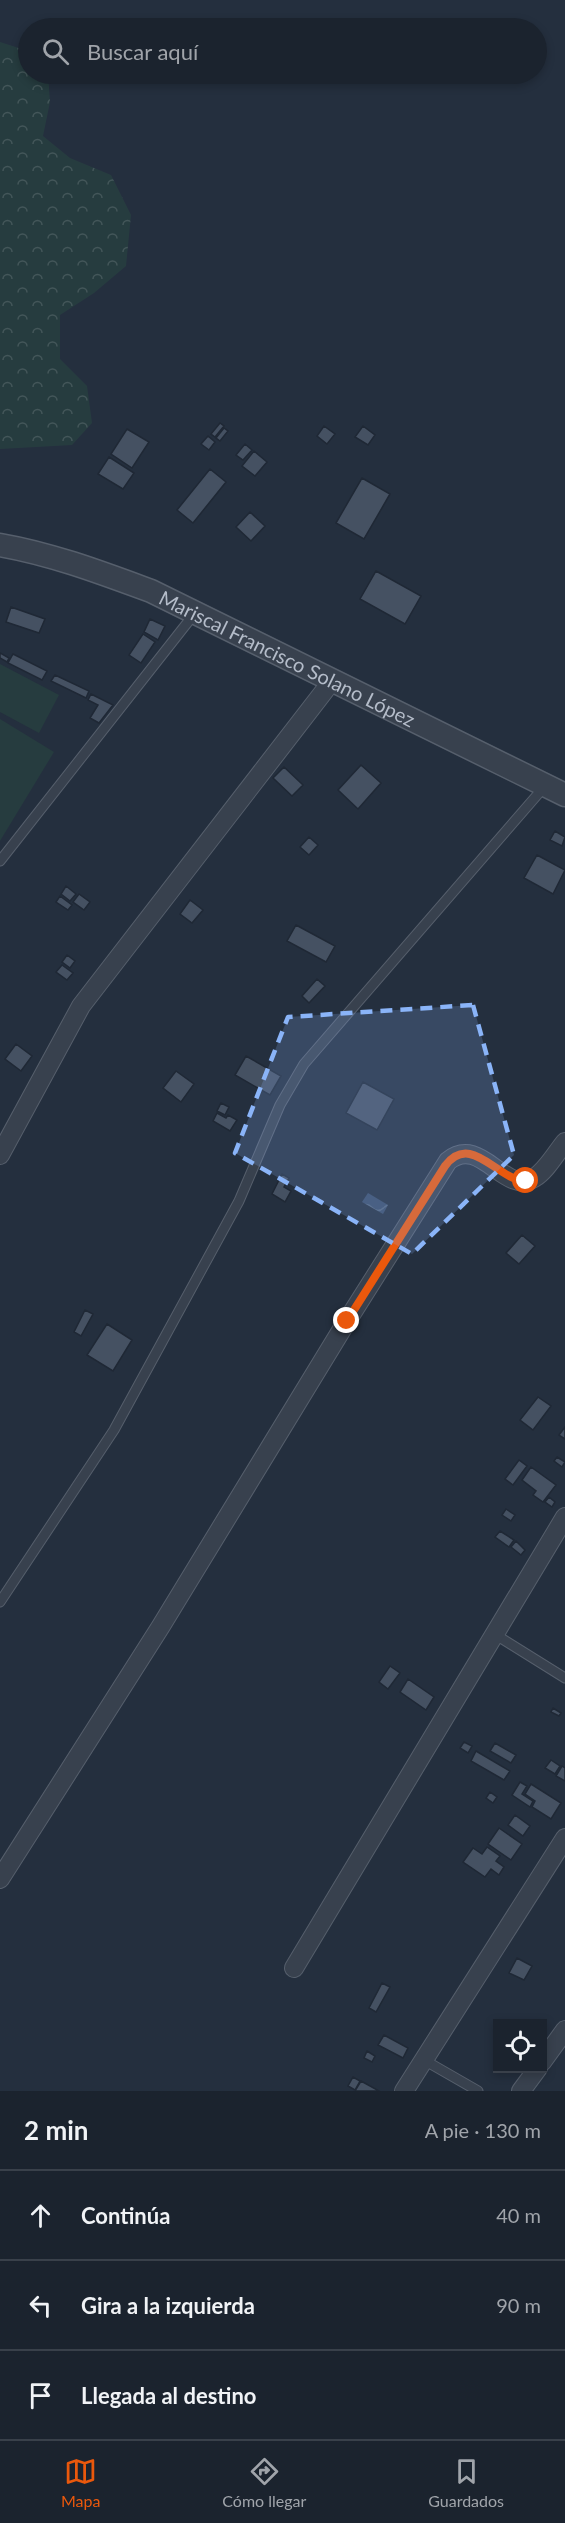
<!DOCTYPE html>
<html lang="es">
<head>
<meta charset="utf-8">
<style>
  body { margin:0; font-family:Lato,sans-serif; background:#242b36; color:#f1f3f6 }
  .controls { position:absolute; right:18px; bottom:18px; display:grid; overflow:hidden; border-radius:0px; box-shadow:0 3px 9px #0003 }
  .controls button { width:54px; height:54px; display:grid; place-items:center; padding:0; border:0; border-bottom:2px solid #39404a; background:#1b232e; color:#f1f3f6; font:30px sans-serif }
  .stop { position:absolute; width:18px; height:18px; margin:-14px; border:4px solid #ea580c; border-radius:50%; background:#fff }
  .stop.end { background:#ea580c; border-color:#fff; box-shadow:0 2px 6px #0008 }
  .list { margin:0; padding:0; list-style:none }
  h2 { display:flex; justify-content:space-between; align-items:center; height:78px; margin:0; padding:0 24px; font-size:26px }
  h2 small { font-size:20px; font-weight:400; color:#a0a4aa }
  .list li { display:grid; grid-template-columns:39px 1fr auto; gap:18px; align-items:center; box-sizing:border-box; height:90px; padding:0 24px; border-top:2px solid #39404a }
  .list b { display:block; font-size:22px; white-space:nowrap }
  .list em { font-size:20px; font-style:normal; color:#a0a4aa }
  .icon { flex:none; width:33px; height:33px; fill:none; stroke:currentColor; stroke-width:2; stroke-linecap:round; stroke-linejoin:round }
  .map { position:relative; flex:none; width:565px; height:2091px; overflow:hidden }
  .search { position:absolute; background:#1b232e; box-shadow:0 3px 9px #0003; left:18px; right:18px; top:18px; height:66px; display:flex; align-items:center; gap:15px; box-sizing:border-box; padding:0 21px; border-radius:33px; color:#a0a4aa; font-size:22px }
  .sheet { height:348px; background:#1b232e }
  nav { display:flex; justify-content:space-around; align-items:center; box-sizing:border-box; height:84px; border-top:2px solid #39404a; background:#1b232e; font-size:16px; color:#a0a4aa }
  nav a { display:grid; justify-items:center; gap:3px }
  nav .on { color:#ea580c }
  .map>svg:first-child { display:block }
  .grass { fill:#263c3f }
  .forest { fill:url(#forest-crowns) }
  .water { fill:url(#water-waves) }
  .building { fill:#455162; stroke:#1f2835; stroke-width:1.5 }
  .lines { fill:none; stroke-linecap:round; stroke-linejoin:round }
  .service-casing { stroke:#565f6c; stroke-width:11 }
  .minor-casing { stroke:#565f6c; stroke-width:20 }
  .tertiary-casing { stroke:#565f6c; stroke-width:25 }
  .service { stroke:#38414e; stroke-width:9 }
  .minor { stroke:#38414e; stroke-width:18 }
  .tertiary { stroke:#38414e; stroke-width:22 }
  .route { stroke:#ea580c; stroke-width:8 }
  .marked { fill:#8ab4f8; fill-opacity:0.2; stroke:#8ab4f8; stroke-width:4.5; stroke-dasharray:12 8; stroke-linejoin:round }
  .labels { text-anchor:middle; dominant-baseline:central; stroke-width:4.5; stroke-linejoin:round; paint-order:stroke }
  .street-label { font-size:20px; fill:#b4bcc9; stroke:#1d2633 }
</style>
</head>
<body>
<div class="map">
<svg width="565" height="2091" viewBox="0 0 565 2091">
  <defs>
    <pattern id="forest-crowns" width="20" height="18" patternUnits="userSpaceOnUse" patternTransform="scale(1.5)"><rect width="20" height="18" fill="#263c3f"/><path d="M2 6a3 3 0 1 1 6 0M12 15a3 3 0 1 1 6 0" fill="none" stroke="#435659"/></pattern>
    <pattern id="water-waves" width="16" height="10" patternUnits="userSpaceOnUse" patternTransform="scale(1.5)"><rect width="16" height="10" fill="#394c67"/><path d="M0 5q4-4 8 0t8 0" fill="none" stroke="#53647b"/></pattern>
  </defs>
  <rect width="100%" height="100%" fill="#242f3e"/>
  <!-- grass -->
  <path class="grass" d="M0,664l59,31 -20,38 -39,-21z
    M0,719l54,33 -54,89z"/>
  <!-- forest -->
  <path class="forest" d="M0,42l28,9v23h20l2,28 -7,34 27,22 41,17 20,40 -5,51 -32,27 -34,22v44l27,27 5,37 -20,22 -72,4z"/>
  <!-- water -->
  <path class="water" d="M368,1193l20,12 -5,9 -21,-12z"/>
  <!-- building -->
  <path class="building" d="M220,423l4,3 -9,11 -4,-3z
    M324,426l11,8 -8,10 -10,-8z
    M363,426l12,9 -7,10 -13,-8z
    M224,428l4,3 -8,10 -4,-3z
    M127,429l22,13 -17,26 -21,-14z
    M208,436l7,6 -6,8 -8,-6z
    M245,444l7,6 -9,10 -7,-5z
    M254,451l13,11 -12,14 -13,-10z
    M109,457l25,16 -11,16 -25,-15z
    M210,469l16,13 -33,41 -16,-13z
    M362,478l28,16 -26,45 -28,-16z
    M250,512l15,14 -14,15 -15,-14z
    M376,571l45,25 -16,28 -45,-25z
    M11,607l34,12 -6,14 -33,-11z
    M150,619l15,7 -7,14 -14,-8z
    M143,634l12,8 -14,21 -12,-8z
    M0,653l9,5 -2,4 -7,-4z
    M13,654l34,17 -5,9 -34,-17z
    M55,675l34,16 -3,7 -35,-17z
    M91,694l22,11 -14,18 -9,-5 8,-13 -10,-5z
    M361,765l20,18 -23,26 -20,-19z
    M284,767l19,18 -11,11 -19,-18z
    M555,831l10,6 -3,9 -12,-6z
    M309,837l9,8 -9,10 -9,-8z
    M537,855l28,15 -12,24 -29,-16z
    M66,886l10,8 -6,7 -9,-7z
    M79,894l11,8 -6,8 -11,-8z
    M60,896l12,9 -4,5 -12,-8z
    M190,900l13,10 -11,13 -12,-9z
    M296,925l39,21 -9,16 -39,-21z
    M67,955l8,6 -5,7 -8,-6z
    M62,965l11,8 -6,7 -11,-8z
    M317,979l8,7 -16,17 -7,-7z
    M16,1044l16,12 -11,15 -16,-12z
    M246,1056l35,20 -11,19 -35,-20z
    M176,1071l18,13 -13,18 -18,-14z
    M363,1082l31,17 -17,31 -31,-17z
    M221,1103l8,4 -4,8 -8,-4z
    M217,1113l9,5 2,-3 9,5 -7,11 -17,-10z
    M282,1174l7,4 -5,9 7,4 -6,11 -13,-8z
    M522,1235l13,11 -16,18 -13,-11z
    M85,1310l8,4 -12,22 -7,-4z
    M107,1324l25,16 -19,31 -26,-16z
    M538,1397l13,9 -18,24 -13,-10z
    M565,1427v12l-6,-4z
    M557,1457l8,5 -3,5 -8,-6z
    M519,1460l8,6 -14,19 -8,-6z
    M531,1467l25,18 -13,17 -10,-7 3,-4 -14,-11z
    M549,1497l6,5 -3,5 -7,-5z
    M506,1509l9,6 -4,6 -9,-6z
    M500,1531l14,9 -5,7 -14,-10z
    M516,1541l9,9 -4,5 -10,-8z
    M390,1666l10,7 -12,16 -9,-7z
    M408,1679l26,18 -8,13 -26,-18z
    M553,1708l8,5 -2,3 -8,-4z
    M464,1742l8,4 -4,7 -8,-5z
    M495,1743l21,12 -5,8 -21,-12z
    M476,1751l34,20 -6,9 -33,-19z
    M551,1760l9,6 -5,8 -10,-6z
    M562,1766l3,2v13l-9,-5z
    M520,1782l7,4 -5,8 11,7 -3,6 -18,-12z
    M531,1784l30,19 -10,16 -19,-12 3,-6 -10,-7z
    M490,1792l7,5 -4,6 -7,-5z
    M515,1815l15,11 -7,10 -15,-11z
    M499,1828l23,16 -11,16 -23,-16z
    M487,1847l13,9 -4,5 8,6 -5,8 -8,-6 -6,8 -22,-15 10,-14 9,6z
    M517,1958l15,8 -8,14 -15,-7z
    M382,1983l8,4 -14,25 -7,-4z
    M384,2035l24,13 -5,10 -25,-13z
    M367,2051l8,5 -3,6 -8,-4z
    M353,2077l7,4 -5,9 -7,-4z
    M361,2081l18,10h-24z"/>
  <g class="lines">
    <!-- service casing -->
    <g class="service-casing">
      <path id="service" d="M0,861l195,-248
        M0,1602l114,-172 125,-229 41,-96 24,-41 241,-278
        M496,1635l69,43
        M424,2060l54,31"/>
    </g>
    <!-- minor casing -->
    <g class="minor-casing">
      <path id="minor" d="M0,1155l81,-149 251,-325
        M0,1879l161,-253 186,-305 101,-160c33,-27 56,35 86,17 12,-7 22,-25 31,-36
        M294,1968l271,-451
        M542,2062l23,-32
        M404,2091l161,-253
        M521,2091l17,-23"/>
    </g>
    <!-- tertiary casing -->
    <g class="tertiary-casing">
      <g id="tertiary">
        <path id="s1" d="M0,545c52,9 102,28 151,46l414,204"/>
      </g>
    </g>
    <!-- service -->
    <use href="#service" class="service"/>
    <!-- minor -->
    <use href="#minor" class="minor"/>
    <!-- tertiary -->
    <use href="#tertiary" class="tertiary"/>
  </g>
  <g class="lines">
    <!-- route -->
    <path class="route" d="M347,1321l98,-155c26,-35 53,15 81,15"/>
  </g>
  <!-- marked area -->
  <path class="marked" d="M473,1005l41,150 -102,99 -177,-101 53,-136z"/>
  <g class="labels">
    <!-- street labels -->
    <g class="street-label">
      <text stroke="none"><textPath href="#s1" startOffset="310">Mariscal Francisco Solano López</textPath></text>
    </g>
  </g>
</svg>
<div class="controls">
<button><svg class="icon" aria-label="locate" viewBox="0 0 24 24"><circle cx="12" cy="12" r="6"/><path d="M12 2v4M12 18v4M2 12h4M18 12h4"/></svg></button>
</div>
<div class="stop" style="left:526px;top:1181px"></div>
<div class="stop end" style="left:347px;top:1321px"></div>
<div class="search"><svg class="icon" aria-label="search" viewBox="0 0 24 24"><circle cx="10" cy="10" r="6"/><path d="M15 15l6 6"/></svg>Buscar aquí</div>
</div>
<section class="sheet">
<h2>2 min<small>A pie · 130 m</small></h2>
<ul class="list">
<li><svg class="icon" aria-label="ahead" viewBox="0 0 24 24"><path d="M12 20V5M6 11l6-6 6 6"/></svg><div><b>Continúa</b></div><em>40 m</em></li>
<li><svg class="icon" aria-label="left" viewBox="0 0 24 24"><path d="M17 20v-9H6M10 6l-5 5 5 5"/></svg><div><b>Gira a la izquierda</b></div><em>90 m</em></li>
<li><svg class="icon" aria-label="arrive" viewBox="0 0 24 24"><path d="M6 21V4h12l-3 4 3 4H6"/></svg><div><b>Llegada al destino</b></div></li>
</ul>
</section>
<nav>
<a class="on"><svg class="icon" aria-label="map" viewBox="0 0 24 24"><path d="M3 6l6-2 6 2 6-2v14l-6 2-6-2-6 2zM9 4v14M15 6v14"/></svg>Mapa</a>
<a><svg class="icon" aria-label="directions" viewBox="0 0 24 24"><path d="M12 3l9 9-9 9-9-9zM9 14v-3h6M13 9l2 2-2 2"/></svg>Cómo llegar</a>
<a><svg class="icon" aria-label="saved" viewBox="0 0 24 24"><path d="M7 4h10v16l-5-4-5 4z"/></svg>Guardados</a>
</nav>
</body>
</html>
